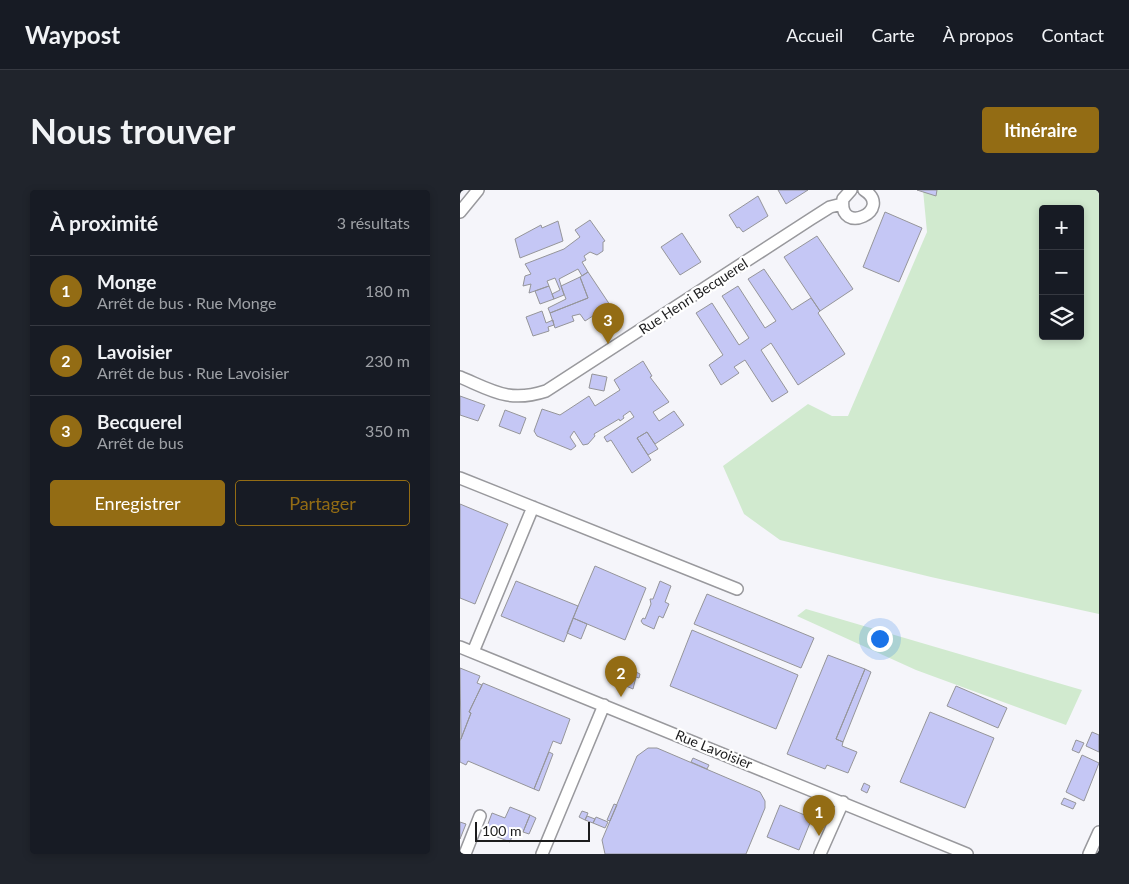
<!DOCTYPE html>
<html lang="fr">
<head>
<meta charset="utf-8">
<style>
  body { margin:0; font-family:Lato,sans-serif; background:#20242c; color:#f1f3f6 }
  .controls { position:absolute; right:15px; top:15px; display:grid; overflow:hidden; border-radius:5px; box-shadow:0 2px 8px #0003 }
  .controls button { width:45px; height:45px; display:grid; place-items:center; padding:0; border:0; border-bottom:1px solid #363941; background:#171b24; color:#f1f3f6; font:25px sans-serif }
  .scale { position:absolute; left:15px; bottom:12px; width:115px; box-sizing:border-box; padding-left:5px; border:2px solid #1c1c1d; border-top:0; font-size:14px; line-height:18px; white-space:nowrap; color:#1c1c1d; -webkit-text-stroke:4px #fff; paint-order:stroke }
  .you { position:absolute; left:419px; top:448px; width:18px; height:18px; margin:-12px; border:4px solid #fff; border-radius:50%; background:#1a73e8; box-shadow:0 0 0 8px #1a73e833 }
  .badge { display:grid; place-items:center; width:32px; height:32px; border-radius:50%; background:#936c14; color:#fff; font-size:16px; font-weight:700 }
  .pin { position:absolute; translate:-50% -41px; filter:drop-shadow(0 1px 2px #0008) }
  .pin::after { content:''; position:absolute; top:26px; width:18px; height:15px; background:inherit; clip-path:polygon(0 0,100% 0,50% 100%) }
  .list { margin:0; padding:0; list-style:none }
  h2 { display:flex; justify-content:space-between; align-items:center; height:65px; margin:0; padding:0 20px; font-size:21px }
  h2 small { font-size:16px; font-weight:400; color:#9ea1a6 }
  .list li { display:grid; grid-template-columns:32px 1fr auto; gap:15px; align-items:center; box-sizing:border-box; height:70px; padding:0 20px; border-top:1px solid #363941 }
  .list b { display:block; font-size:19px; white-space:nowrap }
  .list p { margin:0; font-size:16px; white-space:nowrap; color:#9ea1a6 }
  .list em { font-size:16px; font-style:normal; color:#9ea1a6 }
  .actions { display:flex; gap:10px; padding:15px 20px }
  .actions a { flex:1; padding:11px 0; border:1px solid #936c14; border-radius:5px; text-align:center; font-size:18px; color:#936c14 }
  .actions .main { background:#936c14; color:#fff }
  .icon { flex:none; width:28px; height:28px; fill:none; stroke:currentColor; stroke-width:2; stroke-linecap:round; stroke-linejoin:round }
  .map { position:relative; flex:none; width:639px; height:664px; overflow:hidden; border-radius:5px }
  header { display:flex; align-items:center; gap:30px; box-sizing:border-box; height:70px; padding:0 25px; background:#171b24; border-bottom:1px solid #363941 }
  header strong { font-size:24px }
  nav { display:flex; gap:28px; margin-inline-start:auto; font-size:18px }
  .intro { display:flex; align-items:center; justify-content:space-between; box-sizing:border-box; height:120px; padding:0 30px }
  h1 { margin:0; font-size:35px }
  .button { padding:12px 22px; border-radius:5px; background:#936c14; color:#fff; font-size:18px; font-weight:700 }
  main { display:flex; gap:30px; padding:0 30px }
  aside { flex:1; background:#171b24; border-radius:5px; box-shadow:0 2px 8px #0003 }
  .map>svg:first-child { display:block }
  .green { fill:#d1eacf; fill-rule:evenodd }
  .building { fill:#c5c7f5; stroke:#959599 }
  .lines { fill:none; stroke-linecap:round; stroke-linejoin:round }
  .minor-casing { stroke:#99999d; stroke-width:14 }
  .minor { stroke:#fff; stroke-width:11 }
  .labels { text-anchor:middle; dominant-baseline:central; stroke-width:4.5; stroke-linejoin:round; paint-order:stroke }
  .street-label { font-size:14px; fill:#1c1c1d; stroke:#fff }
</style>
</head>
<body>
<header>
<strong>Waypost</strong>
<nav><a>Accueil</a><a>Carte</a><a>À propos</a><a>Contact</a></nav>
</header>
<div class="intro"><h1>Nous trouver</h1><a class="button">Itinéraire</a></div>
<main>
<aside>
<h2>À proximité<small>3 résultats</small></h2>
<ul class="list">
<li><span class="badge">1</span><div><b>Monge</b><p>Arrêt de bus · Rue Monge</p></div><em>180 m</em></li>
<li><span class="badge">2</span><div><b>Lavoisier</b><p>Arrêt de bus · Rue Lavoisier</p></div><em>230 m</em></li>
<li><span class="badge">3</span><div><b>Becquerel</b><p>Arrêt de bus</p></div><em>350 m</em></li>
</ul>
<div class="actions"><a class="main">Enregistrer</a><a>Partager</a></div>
</aside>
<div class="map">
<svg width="639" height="664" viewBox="0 0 639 664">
  <rect width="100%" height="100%" fill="#f5f5fa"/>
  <!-- green -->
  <path class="green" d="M463,0h176v424l-168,-37 -151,-37 -36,-26 -21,-48 85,-62 24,12h16l79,-184zM583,19h37v127h-37z
    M346,419l276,81 -16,35 -150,-55 -119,-54z"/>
  <!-- building -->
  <path class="building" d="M318,0h30l-22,14z
    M457,0h20l-1,6z
    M298,6l10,20 -25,16 -4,-5 -2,1 -8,-13z
    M425,22l37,16 -23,54 -36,-15z
    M130,30l15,21 -2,1v9l-6,4 -7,-3 -6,4 2,4 -4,2 6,10 -6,4 -4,-7 -19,10 5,16 -10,4 -2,-5 8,-4 -5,-12 -8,3 2,5 -20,7 2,-9 -8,2 2,-10 6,-2 -6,-10 39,-15 16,-12 -5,-7z
    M98,31l5,20 -43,17 -5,-19 26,-14 1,3z
    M222,43l19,29 -21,13 -19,-28z
    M357,46l36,53 -33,22 -36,-54z
    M304,79l28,41 19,-12 9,13 -2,2 27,41 -47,31 -27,-42 -10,7 27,42 -16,10 -27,-42 -11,7 5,6 -18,12 -12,-20 14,-10 -27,-42 16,-10 27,42 10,-7 -27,-42 16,-10 27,42 11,-7 -28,-42z
    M128,82l22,33 -25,16 -5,-7 -8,2 2,5 -19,7 -5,-15 38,-15 -8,-21z
    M120,87l8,21 -38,15 -2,-5 18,-9 -5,-13z
    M89,96l5,13 -14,5 -5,-13z
    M82,121l4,12 7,-3 1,5 -6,2 1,4 -16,5 -7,-19z
    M183,171l9,15 -2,1 19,25 -16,10 6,9 15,-10 10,14 -29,19 -8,-12 -10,6 14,22 -19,13 -21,-33 -4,2 -3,-5 30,-20 -4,-6 -7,5 1,2 -4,3 -1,-2 -25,15 1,2 -7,8 -5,1 -9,-14 -4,6 6,9 -5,4 -34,-14 -3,-5 8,-22 18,6 29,-19 6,10 25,-16 -6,-10z
    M132,184l15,3 -3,14 -15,-3z
    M0,206l25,9 -7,16 -18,-6z
    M45,220l21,8 -6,16 -21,-8z
    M187,242l11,17 -10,6 -11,-17z
    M0,314l48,20 -33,80 -15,-6z
    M135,376l51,22 -21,52 -52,-22z
    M56,391l62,25 -14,36 -63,-26z
    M200,391l11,5 -6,16 4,2 -6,14 -4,-2 -5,13 -11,-5 -2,-3 2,-3 2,1 6,-15 -1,-5h3z
    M247,404l107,44 -13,30 -107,-44z
    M113,428l14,6 -6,15 -14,-6z
    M232,440l106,45 -22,54 -106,-43z
    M368,465l37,14 -29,70 7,3 -1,4 15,6 -9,21 -21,-8 -2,4 -38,-15z
    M0,478l20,8 -3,7 5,2 -13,27 2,1 -10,26z
    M405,479l6,3 -28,70 -7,-3z
    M172,480l8,4 -1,4 -3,-1 -3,12 -7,-3z
    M23,493l87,36 -9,25 -8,-3 -19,48 -66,-28 -2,4 -6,-3v-21l11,-28 -2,-1z
    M496,496l51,22 -9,20 -51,-22z
    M470,522l64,26 -29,70 -65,-26z
    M632,542l7,3v17l-13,-6z
    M616,550l8,3 -5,10 -7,-3z
    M188,558h9l103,44 5,9v7l-19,46h-141l-3,-14 35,-84z
    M89,562l4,2 -14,37 -5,-2z
    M622,565l17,8 -15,38 -18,-9z
    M233,568l16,7 -2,4 -16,-7z
    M404,593l6,3 -3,7 -6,-3z
    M604,608l12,5 -3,6 -12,-5z
    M154,614l3,1 -7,16 -3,-1z
    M320,615l32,13 -13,32 -32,-13z
    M50,617l20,8 -7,17 -8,-4 -5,14 -25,-10 7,-19 13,5z
    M122,621l6,2 -3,7 -6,-3z
    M70,625l6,3 -7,16 -6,-2z
    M127,626l8,3 -2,4 -8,-3z
    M136,627l12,5 -3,6 -12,-5z
    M0,632l6,2 -6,15z"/>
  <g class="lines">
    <!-- minor casing -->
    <g class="minor-casing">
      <path id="minor" d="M391,0l-8,9c-5,38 52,11 21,-9
        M0,22l18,-22
        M0,187c33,14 49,26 86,14l265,-172 19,-12 12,-3
        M0,288l277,111
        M0,457l507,207
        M13,462l60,-145
        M5,664l15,-38
        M82,664l62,-149
        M360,664l23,-52
        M629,664l10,-22"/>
    </g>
    <!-- minor -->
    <use href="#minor" class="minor"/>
  </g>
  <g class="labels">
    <!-- street labels -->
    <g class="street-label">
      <text transform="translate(233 106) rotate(-33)">Rue Henri Becquerel</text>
      <text transform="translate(254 559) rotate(22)">Rue Lavoisier</text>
    </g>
  </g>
</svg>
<div class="controls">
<button>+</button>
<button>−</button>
<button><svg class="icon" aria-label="layers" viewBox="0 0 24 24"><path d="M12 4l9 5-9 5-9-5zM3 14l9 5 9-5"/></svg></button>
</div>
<div class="scale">100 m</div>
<div class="you"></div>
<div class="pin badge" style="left:359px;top:646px">1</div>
<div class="pin badge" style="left:161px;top:507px">2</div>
<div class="pin badge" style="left:148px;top:154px">3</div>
</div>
</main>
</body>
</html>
